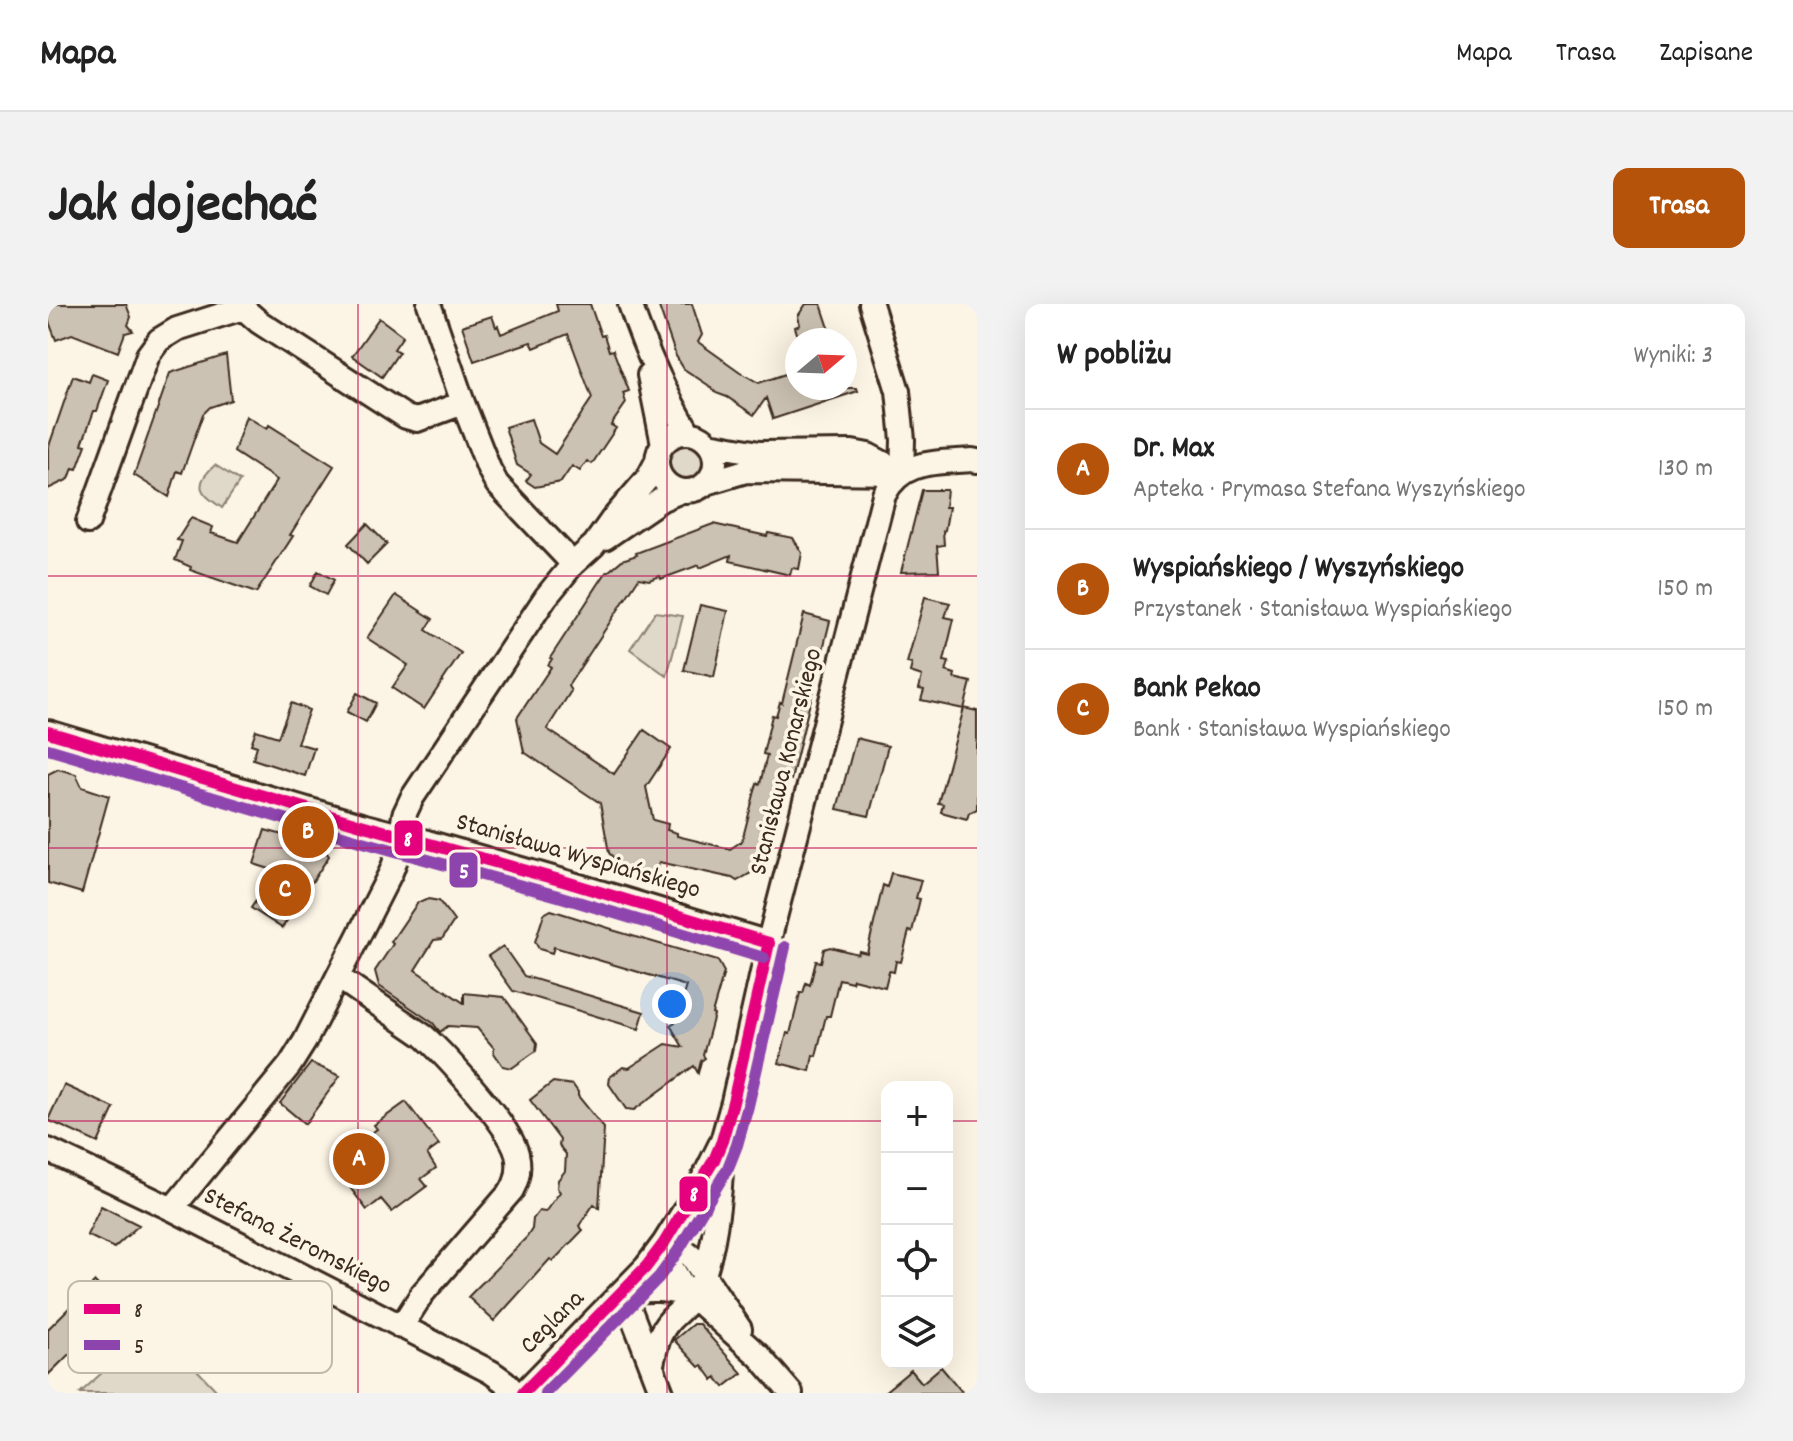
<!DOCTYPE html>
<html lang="pl">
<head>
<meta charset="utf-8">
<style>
  body { margin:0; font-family:Dekko,sans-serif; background:#f2f2f2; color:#222 }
  .controls { position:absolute; right:24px; bottom:24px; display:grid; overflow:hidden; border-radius:16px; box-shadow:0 8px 32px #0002 }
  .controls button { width:72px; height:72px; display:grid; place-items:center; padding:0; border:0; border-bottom:2px solid #e0e0e0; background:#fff; color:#222; font:40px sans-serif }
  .compass { position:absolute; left:737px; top:24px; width:72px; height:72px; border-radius:50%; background:#fff; box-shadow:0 8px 32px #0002; rotate:71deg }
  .you { position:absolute; left:624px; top:700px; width:28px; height:28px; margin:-20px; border:6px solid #fff; border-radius:50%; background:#1a73e8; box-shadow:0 0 0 12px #1a73e833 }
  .badge { display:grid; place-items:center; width:52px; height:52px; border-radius:50%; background:#b45309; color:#fff; font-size:26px; font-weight:700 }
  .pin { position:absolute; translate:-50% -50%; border:4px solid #fff; box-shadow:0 2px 8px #0006 }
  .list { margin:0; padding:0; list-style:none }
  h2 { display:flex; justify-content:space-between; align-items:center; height:104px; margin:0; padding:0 32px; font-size:34px }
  h2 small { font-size:26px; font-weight:400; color:#767676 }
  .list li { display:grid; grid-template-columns:52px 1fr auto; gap:24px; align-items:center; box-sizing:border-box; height:120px; padding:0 32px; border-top:2px solid #e0e0e0 }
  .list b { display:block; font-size:30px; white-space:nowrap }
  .list p { margin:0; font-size:26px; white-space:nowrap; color:#767676 }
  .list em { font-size:26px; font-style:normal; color:#767676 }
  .icon { flex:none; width:44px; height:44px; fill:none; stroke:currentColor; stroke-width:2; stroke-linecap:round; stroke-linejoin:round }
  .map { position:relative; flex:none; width:929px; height:1089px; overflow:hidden; border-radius:16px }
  header { display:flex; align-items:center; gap:48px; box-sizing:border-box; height:112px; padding:0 40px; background:#fff; border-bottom:2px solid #e0e0e0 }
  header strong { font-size:38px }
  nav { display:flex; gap:44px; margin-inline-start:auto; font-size:28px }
  .intro { display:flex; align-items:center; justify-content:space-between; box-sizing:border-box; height:192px; padding:0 48px }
  h1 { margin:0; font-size:56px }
  .button { padding:20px 36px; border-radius:16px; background:#b45309; color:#fff; font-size:28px; font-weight:700 }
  main { display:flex; gap:48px; padding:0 48px }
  aside { flex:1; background:#fff; border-radius:16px; box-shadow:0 8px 32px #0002 }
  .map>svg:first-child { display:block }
  .green { fill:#e0d8c8; stroke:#8e8173; stroke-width:2 }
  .building { fill:#ccc2b3; stroke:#3b2a1e; stroke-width:2 }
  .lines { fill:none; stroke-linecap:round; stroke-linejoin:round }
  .street-casing { stroke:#3b2a1e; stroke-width:28 }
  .street { stroke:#fcf5e5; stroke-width:22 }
  .bus-1-casing { stroke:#fcf5e5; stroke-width:18 }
  .bus-2-casing { stroke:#fcf5e5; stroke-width:18 }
  .bus-1 { stroke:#e5007d; stroke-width:12 }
  .bus-2 { stroke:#8e44ad; stroke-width:12 }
  .grid { fill:none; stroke:#c2185b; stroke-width:2; stroke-opacity:0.55 }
  .labels { text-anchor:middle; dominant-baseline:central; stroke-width:7; stroke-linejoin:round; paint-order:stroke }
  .street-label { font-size:26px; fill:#3b2a1e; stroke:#fcf5e5 }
  .key { fill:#fcf5e5; stroke:#c2b8a9; stroke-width:2 }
  .key-label { font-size:22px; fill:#3b2a1e }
  .line-badge { stroke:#fcf5e5; stroke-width:3 }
  .badge-label { font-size:22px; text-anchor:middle; font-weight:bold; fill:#fff }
</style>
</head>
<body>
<header>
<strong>Mapa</strong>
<nav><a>Mapa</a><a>Trasa</a><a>Zapisane</a></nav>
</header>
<div class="intro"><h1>Jak dojechać</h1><a class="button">Trasa</a></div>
<main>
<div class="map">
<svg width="929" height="1089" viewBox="0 0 929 1089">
  <rect width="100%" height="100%" fill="#fcf5e5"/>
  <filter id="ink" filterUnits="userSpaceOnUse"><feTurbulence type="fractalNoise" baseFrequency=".0125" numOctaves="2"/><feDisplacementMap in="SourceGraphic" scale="16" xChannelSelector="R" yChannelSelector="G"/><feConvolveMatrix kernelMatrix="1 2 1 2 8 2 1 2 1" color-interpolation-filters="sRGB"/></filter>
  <g filter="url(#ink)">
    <!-- green -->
    <path class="green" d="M620 158a18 18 0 1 1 36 0a18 18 0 1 1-36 0Z
      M167,161l25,16 -18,27c-20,-14 -31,-22 -7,-43z
      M607,308l28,4 -16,60 -37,-27z
      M106,1021l65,68h-139z"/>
    <!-- building -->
    <path class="building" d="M0,0h78l5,13 -3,8 5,6 -8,2 -7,19 -46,-18 -16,6 -8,-21z
      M508,0h34l11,32 3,-1 5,16 4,-1 16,41 -6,2 3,10 -15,22 5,3 -24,36 -5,-3 -7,10 -8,-5 -11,16 -26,5 -9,-6 5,-7 -14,-9 -12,-38 26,-8 8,24 16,11 37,-56 -24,-64 -34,14 -3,-6 -57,19 -12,-35 30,-10 4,11 2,-1 3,8 57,-23z
      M610,0h34l10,31 -4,7 45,32 16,9 38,-13v18h60l1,3 -85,28 -7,-21 -12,17 -27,-18 -11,-4 -8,-8 -24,-16 -8,-13z
      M758,0h15l12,36h-34l-4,-13 5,-2 -2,-9z
      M331,14l24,18 -9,13 5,3 -17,25 -30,-21z
      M178,51l5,45 -21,7 -7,7 -21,59 -5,-2 -8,26 -35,-22 36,-102z
      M44,70l16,6 -11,31h-3l-12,33 4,1 -9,24 -4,-1 -4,11 -21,10v-40l25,-73 16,6z
      M198,112l21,13 2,-4 65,41 -44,69 3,1 -37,57 -66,-23 1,-3 -16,-7 7,-19 -5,-1 14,-22 22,9 -2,6 27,9 39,-62 -43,-28z
      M874,186h25l-2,17h4l-4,23 -2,1 1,14 -7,1 2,25 -38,1z
      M319,220l20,20 -20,20 -19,-20z
      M665,220l54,12 1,-3 25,5 9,15 -3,16 -7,-1 -2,7 -60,-14 1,-6 -31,13 -1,-3 -38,14 -1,-3 -11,4 -10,-2 -71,108 3,5 -24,38 67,45 30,-44 27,19 -25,38 7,33 15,4 -1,6 10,3v3l53,13 12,-8 15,-58 3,1 7,-29 -4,-1 9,-39 4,1 4,-14 2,1 22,-89 26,7 -39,159 -3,-1 -22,85 -29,17 -5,-3 -73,-16 -5,18 -25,-7 -20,-20 -9,-50 -76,-51 -7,-34 34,-51 -3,-2 4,-6 -2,-1 57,-87h2l13,-11 15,-5 -1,-2z
      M270,267l16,9 -8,15 -16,-9z
      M348,291l37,24 -7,11 35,23 -37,56 -32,-21 16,-23 -41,-27z
      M877,293l25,6 -5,14 9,2 -10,42 5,1 -3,9 9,3 -1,4 17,4 -7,27 -43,-9 3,-10 -5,-1 3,-13 -12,-4 2,-8 -5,-1z
      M652,301l28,6 -14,66 -30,-7z
      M309,389l19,10 -10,19 -19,-10z
      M243,399l18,7 -12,33 17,5 -9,28 -52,-17 4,-13 -6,-2 5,-14 22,7z
      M916,404l13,3v98l-8,4 -2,6 -26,-7 2,-8 -5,-1z
      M808,434l32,8 -19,70 -32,-7z
      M10,465l18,5 6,13 27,9 -27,97 -34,-10v-109z
      M217,526l57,16 7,10 -47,72 -31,-20 25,-37 -22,-7z
      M843,569l30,7 -5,18 4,1 -8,33 -3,-1 -8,31 -5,-1 -2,11 -5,-1 -4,16 -32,-8 -1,3 -13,-3 -9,37h-4l-10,40 -3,-1 -3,16 -31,-8 8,-30 3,1 10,-41h3l3,-10 4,2 6,-24 5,1 3,-13 6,-2 28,7 1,-3 8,2 16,-68 4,2z
      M380,595l11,2 15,20 -12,18 -8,1 -19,30 49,33v-10l40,4 33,46 -1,8 -24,17 -9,-2 -9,-13v-5l-17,-20 -29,-2 -8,6 -7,-9 -54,-37 -4,-15 18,-27 -2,-2 27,-40h3z
      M503,606l61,19v1l106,31 6,11 -12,42 2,1 -11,40 2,3 -4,3 -3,12 -4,-7 -60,44 -8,-1 -17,-25 1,-7 13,-10 6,1 37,-24 17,3 -13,-22 5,-3 11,-36 -132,-39 -2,6 -13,-4 -4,-7 9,-28z
      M455,642l21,30 120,36 -5,17 -126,-38 -25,-35z
      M263,759l29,13 -35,48 -25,-21z
      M505,778l20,3 5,7v4l26,32 -5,80 -5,-4 -15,22 4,4 -30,31 -3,-2 -56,62 -26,-24 59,-60 5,-8 1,-10 6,-8 6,1 15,-20 -3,-4 1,-8 7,-9 1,-17 -7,-8 1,-6 -30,-40z
      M16,781l50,23 -16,35 -50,-23z
      M358,798l33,43 -12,9 9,14 -15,11 6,7 -35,26 -11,-13 -14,11 -36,-48 46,-33 -3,-4z
      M53,902l38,19 -25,23 -27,-13z
      M47,978l23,24 -70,69v-46z
      M645,1020h6l43,49 -18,14 -8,-10 -3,3 -11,-15 -3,2 -25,-27z
      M893,1063l22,26h-80l28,-23 11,13z"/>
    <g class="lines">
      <!-- street casing -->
      <g class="street-casing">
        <path id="street" d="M193,0l2,4 16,14 147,95 11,3 46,-17
          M381,0l34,99 26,66 8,15 76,80
          M582,0c15,45 34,88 59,129
          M823,0l27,87 5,49 -1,33
          M601,71l14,69
          M609 158a29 29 0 1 1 58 0a29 29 0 1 1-58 0Z
          M661,140l50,9 93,-1 16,3 34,18
          M658,179l40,-12 151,2
          M40,218l60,-167 11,-15 18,-11 66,-21
          M557,234l57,-39 19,-8
          M0,428l313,93 66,17 136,39 206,62
          M290,673l86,59c22,20 87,91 93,118 3,13 1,25 -5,36l-90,104 -21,33
          M0,846l124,59 319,163 14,10 10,11
          M124,905l118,-144 15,-24 86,-169 8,-21 5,-36 8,-17 134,-201 27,-33 21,-19 17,-24 37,-43 8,-15
          M616,939l5,20 14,23 10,11 66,59 32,37
          M616,939l18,6 10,8 48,72
          M575,988l39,101
          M575,988c25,-3 46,-4 70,5
          M604,1060c4,-17 6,-31 19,-45 7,-7 16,-14 22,-22 22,-31 28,-109 29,-147
          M475,1089l123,-126 18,-24 35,-56 23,-46 11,-39 38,-169 113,-438c18,-36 53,-32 88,-35l5,1"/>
      </g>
      <!-- street -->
      <use href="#street" class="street"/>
      <!-- bus-1 casing -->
      <g class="bus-1-casing">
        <path id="bus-1" d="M0,428l313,93 202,56 206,62
          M475,1089l123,-126 18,-24 50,-83 8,-19 11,-39 36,-159"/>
      </g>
      <!-- bus-2 casing -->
      <g class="bus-2-casing">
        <path id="bus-2" d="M0,445l308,91 202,56 206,62
          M497,1089l114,-116 19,-26 50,-83 9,-23 11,-39 37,-159"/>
      </g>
      <!-- bus-1 -->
      <use href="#bus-1" class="bus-1"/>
      <!-- bus-2 -->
      <use href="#bus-2" class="bus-2"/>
    </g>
  </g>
  <!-- grid -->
  <path class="grid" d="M310,0v1089M619,0v1089M0,272h929M0,544h929M0,817h839M899,817h30"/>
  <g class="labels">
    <!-- street labels -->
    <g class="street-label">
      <text transform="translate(739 458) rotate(-76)">Stanisława Konarskiego</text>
      <text transform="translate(530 553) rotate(16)">Stanisława Wyspiańskiego</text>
      <text transform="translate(249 938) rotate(27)">Stefana Żeromskiego</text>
      <text transform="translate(505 1019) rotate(-45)">Ceglana</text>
    </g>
  </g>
  <!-- legend -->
  <rect x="20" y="977" width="264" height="92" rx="12" class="key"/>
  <rect x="36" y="1000" width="36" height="10" fill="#e5007d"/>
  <rect x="36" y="1036" width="36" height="10" fill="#8e44ad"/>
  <g class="key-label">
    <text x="86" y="1013">8</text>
    <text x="86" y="1049">5</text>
  </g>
  <g class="line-badge">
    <rect x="345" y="515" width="31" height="38" rx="8" fill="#e5007d"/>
    <rect x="400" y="547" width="31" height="38" rx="8" fill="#8e44ad"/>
    <rect x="630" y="871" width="31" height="38" rx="8" fill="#e5007d"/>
  </g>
  <g class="badge-label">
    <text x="360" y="542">8</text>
    <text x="416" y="574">5</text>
    <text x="646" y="897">8</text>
  </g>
</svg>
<div class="controls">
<button>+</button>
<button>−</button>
<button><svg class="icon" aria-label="locate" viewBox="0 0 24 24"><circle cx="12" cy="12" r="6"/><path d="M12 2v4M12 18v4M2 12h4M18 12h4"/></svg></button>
<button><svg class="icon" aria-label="layers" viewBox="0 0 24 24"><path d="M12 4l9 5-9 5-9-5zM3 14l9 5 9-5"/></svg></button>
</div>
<svg class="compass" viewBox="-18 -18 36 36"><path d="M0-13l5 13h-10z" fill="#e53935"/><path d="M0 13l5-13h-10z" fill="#767676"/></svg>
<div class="you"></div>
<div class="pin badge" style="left:311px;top:855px">A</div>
<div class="pin badge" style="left:260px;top:528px">B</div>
<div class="pin badge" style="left:237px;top:586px">C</div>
</div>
<aside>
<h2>W pobliżu<small>Wyniki: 3</small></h2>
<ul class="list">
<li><span class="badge">A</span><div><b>Dr. Max</b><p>Apteka · Prymasa Stefana Wyszyńskiego</p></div><em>130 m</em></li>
<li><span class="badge">B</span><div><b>Wyspiańskiego / Wyszyńskiego</b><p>Przystanek · Stanisława Wyspiańskiego</p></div><em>150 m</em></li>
<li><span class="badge">C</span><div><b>Bank Pekao</b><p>Bank · Stanisława Wyspiańskiego</p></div><em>150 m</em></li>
</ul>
</aside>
</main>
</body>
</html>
